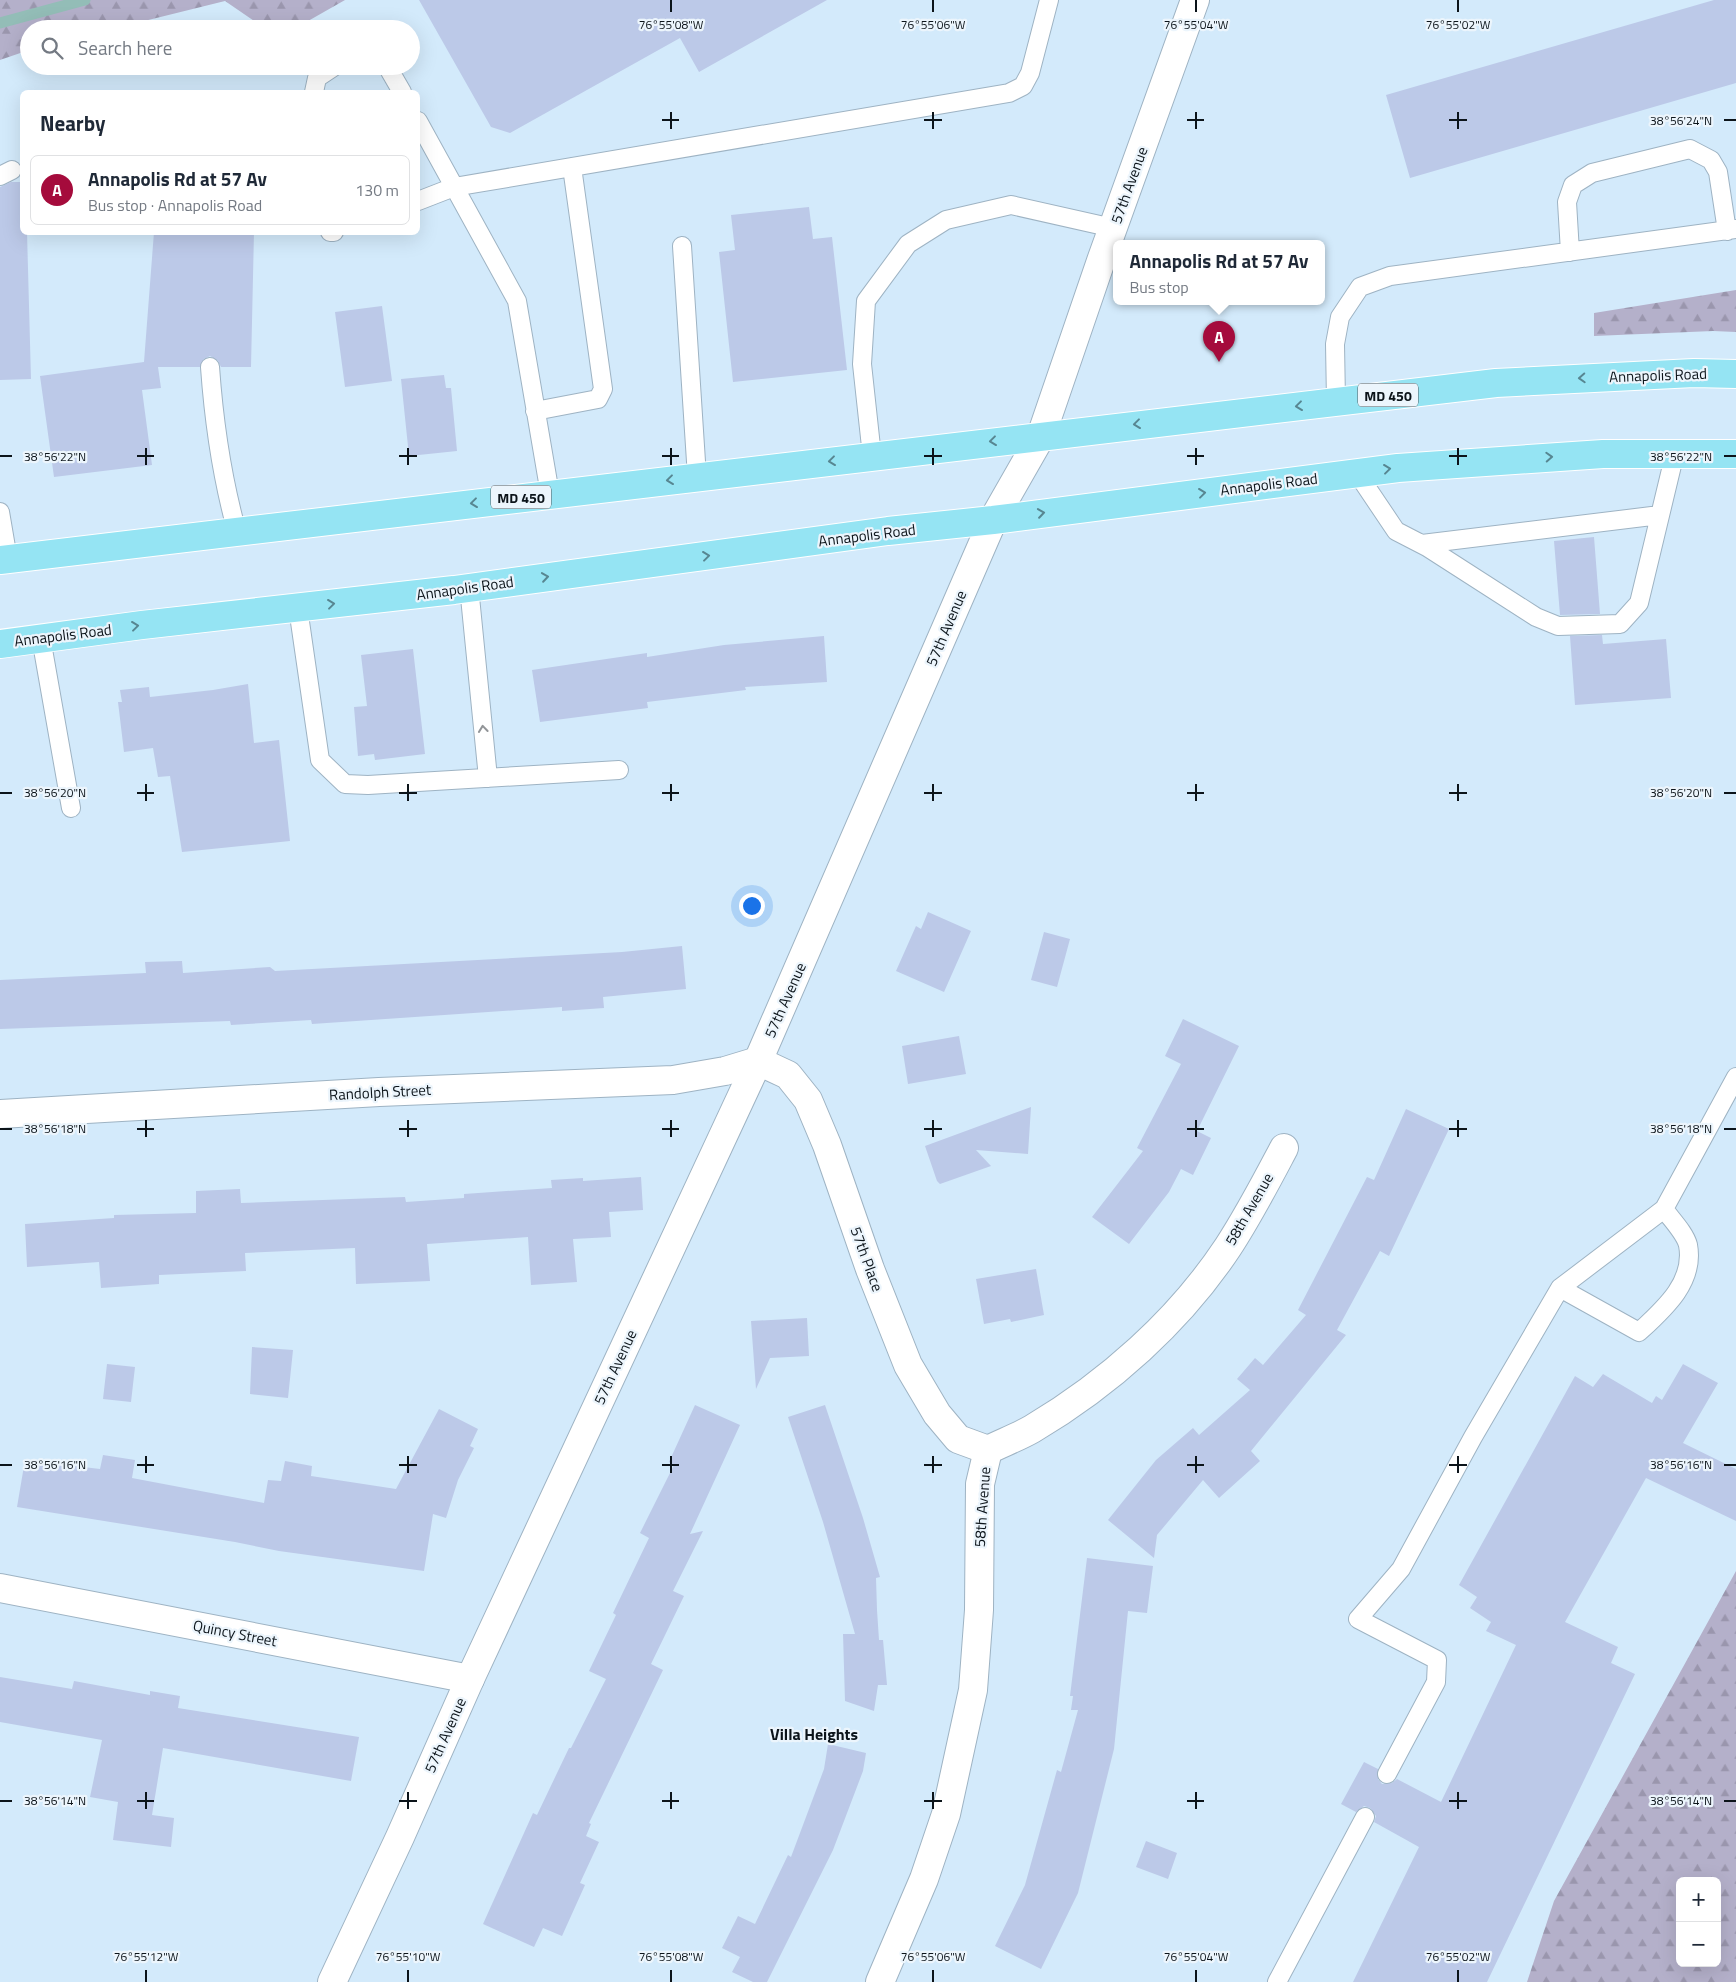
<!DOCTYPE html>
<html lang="en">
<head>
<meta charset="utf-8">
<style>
  body { margin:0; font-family:"Titillium Web",sans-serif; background:#f2f2f3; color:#1f2937 }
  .controls { position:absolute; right:15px; bottom:15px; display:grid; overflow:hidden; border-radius:8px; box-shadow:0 5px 20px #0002 }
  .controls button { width:45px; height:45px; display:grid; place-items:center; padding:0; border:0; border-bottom:1px solid #e0e1e3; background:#fff; color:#1f2937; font:25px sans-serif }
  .you { position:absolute; left:751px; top:905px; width:18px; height:18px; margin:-12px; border:4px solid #fff; border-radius:50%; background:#1a73e8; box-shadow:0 0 0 8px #1a73e833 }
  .badge { display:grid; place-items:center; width:32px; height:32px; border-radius:50%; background:#a50b3c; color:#fff; font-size:16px; font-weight:700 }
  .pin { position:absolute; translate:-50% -41px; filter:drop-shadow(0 1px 2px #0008) }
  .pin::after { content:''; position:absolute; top:26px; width:18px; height:15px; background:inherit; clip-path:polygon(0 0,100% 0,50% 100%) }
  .popup { position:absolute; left:1113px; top:240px; width:212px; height:65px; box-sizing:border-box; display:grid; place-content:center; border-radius:8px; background:#fff; filter:drop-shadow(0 1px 4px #0005); font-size:16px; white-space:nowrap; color:#747a83 }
  .popup b { font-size:19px; color:#1f2937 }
  .popup::after { content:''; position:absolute; left:50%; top:100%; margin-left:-10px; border:10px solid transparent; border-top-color:#fff }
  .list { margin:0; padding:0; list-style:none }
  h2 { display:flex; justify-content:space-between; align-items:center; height:65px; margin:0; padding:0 20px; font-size:21px }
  h2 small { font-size:16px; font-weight:400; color:#747a83 }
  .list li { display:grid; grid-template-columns:32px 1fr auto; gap:15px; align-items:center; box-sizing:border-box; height:70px; margin:0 10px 10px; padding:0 10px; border:1px solid #e0e1e3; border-radius:8px }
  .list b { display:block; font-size:19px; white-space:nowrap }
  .list p { margin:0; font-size:16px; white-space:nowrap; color:#747a83 }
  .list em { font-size:16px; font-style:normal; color:#747a83 }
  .icon { flex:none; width:28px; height:28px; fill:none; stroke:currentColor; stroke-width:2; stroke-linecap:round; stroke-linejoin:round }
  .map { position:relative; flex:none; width:1736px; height:1982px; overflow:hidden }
  .search { position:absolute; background:#fff; box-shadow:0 5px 20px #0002; left:20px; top:20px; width:400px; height:55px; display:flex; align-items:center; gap:12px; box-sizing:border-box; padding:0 18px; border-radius:28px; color:#747a83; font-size:19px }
  .panel { position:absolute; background:#fff; box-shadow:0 5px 20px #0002; left:20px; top:90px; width:400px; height:145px; border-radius:8px }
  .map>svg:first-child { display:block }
  .forest { fill:url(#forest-firs); fill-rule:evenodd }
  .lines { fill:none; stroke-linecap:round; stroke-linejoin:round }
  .stream { stroke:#93bdb7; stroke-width:11 }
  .building { fill:#bcc9e8 }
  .service-casing { stroke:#9eb3c3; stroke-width:20 }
  .minor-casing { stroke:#9eb3c3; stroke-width:30 }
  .tertiary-casing { stroke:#9eb3c3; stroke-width:30 }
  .primary-casing { stroke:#fff; stroke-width:30 }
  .service { stroke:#fff; stroke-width:18 }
  .minor { stroke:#fff; stroke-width:28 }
  .tertiary { stroke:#fff; stroke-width:28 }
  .primary { stroke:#95e4f3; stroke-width:28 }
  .oneway { stroke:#578691 }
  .oneway2 { stroke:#929598 }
  .ticks { fill:none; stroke:#0c141a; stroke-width:2 }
  .labels { text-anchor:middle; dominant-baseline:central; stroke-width:4.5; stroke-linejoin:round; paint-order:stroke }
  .shield { fill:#ecf5fc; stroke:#4f585e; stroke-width:1 }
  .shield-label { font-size:14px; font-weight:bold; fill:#0c141a }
  .street-label { font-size:15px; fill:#0c141a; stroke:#ecf5fc }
  .neighbourhood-label { font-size:16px; font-weight:bold; fill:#0c141a; stroke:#ecf5fc }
  .ticks-label { font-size:12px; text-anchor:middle; fill:#0c141a; stroke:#ecf5fc; stroke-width:4.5; stroke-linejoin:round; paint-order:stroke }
</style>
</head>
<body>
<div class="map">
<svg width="1736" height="1982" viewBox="0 0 1736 1982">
  <defs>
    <pattern id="forest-firs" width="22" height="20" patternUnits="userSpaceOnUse" patternTransform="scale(1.25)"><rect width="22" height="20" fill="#b4b0ca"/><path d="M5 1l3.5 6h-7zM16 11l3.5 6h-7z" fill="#9a96ad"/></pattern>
  </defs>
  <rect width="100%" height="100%" fill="#d3eafb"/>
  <!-- forest -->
  <path class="forest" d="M0,0h345l-51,29h-28l-41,-28 -113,28h-83v21l-29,10z
    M1736,290v42l-23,-1 -119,5v-23z
    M1736,1571v411h-209l27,-81zM1680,1881h37v82h-37z"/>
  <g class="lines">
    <!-- stream -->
    <path class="stream" d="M0,23l85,-23"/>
  </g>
  <!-- building -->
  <path class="building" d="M419,0h408l-128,72 -19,-34 -170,95 -19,-6z
    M1714,0h22v83l-326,95 -24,-83z
    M11,182h11v50h5l4,147 -31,1v-193z
    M809,207l4,32 19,-2 15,133 -114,12 -14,-130 16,-2 -4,-35z
    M154,232h100l-3,135h-30l-3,-6 -8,-5 -6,3 -4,8h-42l3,21 -19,2 10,75 -98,12 -14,-101 104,-14z
    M382,306l10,75 -47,6 -10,-75z
    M444,375l2,13h5l6,63 -48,5 -8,-77z
    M1594,537l6,77 -40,1 -6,-74z
    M1602,635l1,9 63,-5 5,59 -96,7 -5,-69z
    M824,636l3,46 -82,5 1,3 -99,12 1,6 -108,14 -8,-52 115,-17v4l77,-12z
    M413,649l12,105 -50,6 -1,-6 -16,2 -4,-49 13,-1 -6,-51z
    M248,684l6,59 25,-3 11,101 -108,11 -12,-76 -12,1 -5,-29 -29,4 -6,-50h4l-2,-12 29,-3 1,10 63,-7z
    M928,912l43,19 -27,61 -48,-21 20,-45 5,3z
    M1044,932l26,7 -13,48 -26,-7z
    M682,946l4,43 -83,8 1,11 -42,3v-4l-250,17 -1,-4 -80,5 -1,-4 -230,8v-49l146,-7 -1,-11 37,-1 1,12 87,-6 5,4 347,-19z
    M1183,1019l56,27 -42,85 14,7 -18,37 -12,-6 -12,23 -40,52 -37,-27 51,-66 -6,-3 44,-84 -16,-8z
    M959,1036l7,38 -58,10 -6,-38z
    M1031,1107l-3,47 -52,-4 15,16 -51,18 -3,-3 -12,-35z
    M1406,1109l43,20 -60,127 -9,-5 -43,79 9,5 -95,116 9,10 -41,37 -16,-18 -46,55 -3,23 -46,-38 48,-60 37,-32 6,7 51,-45 -13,-11 18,-21 8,7 43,-50 -8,-5 69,-133 7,3z
    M641,1177l2,33 -34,2 2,25 -38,2 4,43 -46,3 -3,-48 -101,7 3,37 -74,3 -1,-36 -110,5 1,18 -87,4v9l-58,4 -2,-26 -72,5 -2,-43 89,-6v-3l82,-2v-22l44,-2 1,14 164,-6 1,5 58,-4v-4l88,-6 -1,-8 32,-2v3z
    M1036,1269l8,46 -33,7 -1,-3 -26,5 -8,-45z
    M807,1318l2,38 -39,2 -14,31 -5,-68z
    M252,1347l41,3 -5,48 -38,-4z
    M107,1364l28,3 -4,35 -28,-3z
    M1683,1364l35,19 -35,60 53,26v52l-90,-43 -81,144 53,25 -7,16 24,11 -148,308h-134l66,-135 -45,-25 2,-6 -6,-8 -6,-2 -8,6 -15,-8 23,-42 14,7v10l4,5 10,-1 5,-4 44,23 75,-157 -30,-14 5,-9 -21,-14 7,-11 -18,-12 116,-209 18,11 10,-13 49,29 4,-7 6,4z
    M695,1405l45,20 -50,109 13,-3 -30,60 11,5 -33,68 12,6 -74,153 2,1 -5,12 13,6 -19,41 5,2 -23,51 -19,-8 -9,19 -51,-23 50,-111 4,2 32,-67h2l35,-69 -17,-8 27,-56 -3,-2 36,-75 -9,-5 34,-68 -5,-3z
    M825,1405l38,113 17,59 -4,1 1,32 2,30h4l4,45h-9l-4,26 -29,-10 -2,-67h12l-32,-112 -35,-105z
    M439,1409l39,20 -8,17 4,2 -16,32 -12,38 -13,-4 -9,57 -145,-20 -44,-9 -218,-35 8,-47 75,9 3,-14 32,5 -3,18 132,25 4,-23 13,1 4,-20 27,5 -1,10 85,13z
    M1087,1558l66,8 -6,47 -19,-2 -14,138 -36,144 -37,76 -46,-23 30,-61 32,-115 4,2 17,-62h-7l2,-14h-3z
    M0,1677l72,12 2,-8 76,14v-4l30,5 -2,12 181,29 -8,44 -188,-33 -11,67 22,3 -3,29 -58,-7 5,-38 -28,-5 12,-57 -102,-18z
    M828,1744l38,9 -3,18 -30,79 -66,132h-14l-21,-10 8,-15 -18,-9 16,-32 17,8 33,-69 3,2 33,-88z
    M1146,1841l31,12 -9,26 -32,-12z"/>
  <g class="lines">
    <!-- service casing -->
    <g class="service-casing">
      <path id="service" d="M387,66l15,26
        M314,92l3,-14 18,-12
        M418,121l99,180 33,193
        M0,176l12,-6
        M418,201l36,-14 555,-94 14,-7 7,-13 19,-73
        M330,232h4
        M682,246l15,231
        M1570,252l-3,-50 6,-17 19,-12 98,-24 21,11 7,12 9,59
        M210,367c4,56 12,111 27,165
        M1336,401l-1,-57 5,-27 20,-30 30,-11 346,-47
        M535,411l63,-12 5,-10 -31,-222
        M872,456l-10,-92 4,-63 42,-57 38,-24 65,-15 102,23
        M1357,473l39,58 31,16 109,70 22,9 62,-2 19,-21 36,-150
        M0,512l8,47
        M1422,544l238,-29
        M469,587l19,191
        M298,608l22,152 25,24 23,1 251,-15
        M41,638l30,170
        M1560,1288l79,44c25,-23 56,-50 49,-87 -3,-12 -17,-26 -24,-36
        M1387,1774l49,-92 1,-22 -79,-41 43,-50 72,-132 87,-149 104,-79 72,-132
        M1277,1982l88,-165"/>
    </g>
    <!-- minor casing -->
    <g class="minor-casing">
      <path id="minor" d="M0,1114l379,-22 294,-12 52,-9 33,-10 30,14 20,25 19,45 43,124 38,96 29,49 21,25 30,11
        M0,1588l470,91
        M880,1982l44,-103 22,-65 27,-124 6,-80 1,-126 8,-34c14,-7 30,-13 44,-21 76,-45 147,-108 196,-182 21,-32 38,-65 56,-99"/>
    </g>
    <!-- tertiary casing -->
    <g class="tertiary-casing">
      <path id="tertiary" d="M332,1982l68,-145 70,-158 288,-618 235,-541 48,-84 61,-178 93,-258"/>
    </g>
    <!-- primary casing -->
    <g class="primary-casing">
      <path id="primary" d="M0,560l1496,-177 198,-10 42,1
        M0,644l142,-19 312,-35 434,-59 105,-11 405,-52 205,-14h133"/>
    </g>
    <!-- service -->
    <use href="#service" class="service"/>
    <!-- minor -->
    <use href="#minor" class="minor"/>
    <!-- tertiary -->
    <use href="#tertiary" class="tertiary"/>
    <!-- primary -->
    <use href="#primary" class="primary"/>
  </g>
  <!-- one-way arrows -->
  <defs><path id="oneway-chevron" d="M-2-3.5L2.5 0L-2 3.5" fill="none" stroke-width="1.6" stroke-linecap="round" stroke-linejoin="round" transform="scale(1.25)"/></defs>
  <g class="oneway">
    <use href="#oneway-chevron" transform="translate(1582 378) rotate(177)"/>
    <use href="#oneway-chevron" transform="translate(1299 406) rotate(173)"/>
    <use href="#oneway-chevron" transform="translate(1137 424) rotate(173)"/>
    <use href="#oneway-chevron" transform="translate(993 441) rotate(173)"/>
    <use href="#oneway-chevron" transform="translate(1549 457) rotate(-3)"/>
    <use href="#oneway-chevron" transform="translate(832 461) rotate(173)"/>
    <use href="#oneway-chevron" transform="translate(1387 469) rotate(-7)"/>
    <use href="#oneway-chevron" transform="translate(670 480) rotate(173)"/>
    <use href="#oneway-chevron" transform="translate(1202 493) rotate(-7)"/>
    <use href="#oneway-chevron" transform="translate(474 503) rotate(173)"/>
    <use href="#oneway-chevron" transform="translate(1041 513) rotate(-8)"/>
    <use href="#oneway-chevron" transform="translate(706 556) rotate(-7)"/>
    <use href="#oneway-chevron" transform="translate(545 577) rotate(-8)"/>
    <use href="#oneway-chevron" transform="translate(331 604) rotate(-7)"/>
    <use href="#oneway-chevron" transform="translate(135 626) rotate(-7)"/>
  </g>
  <use class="oneway2" href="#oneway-chevron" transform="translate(483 729) rotate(-96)"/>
  <!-- ticks -->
  <path class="ticks" d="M671,0v12M933,0v12M1196,0v12M1458,0v12M671,112v17M933,112v17M1196,112v17M1458,112v17M662,120h17M924,120h18M1187,120h17M1449,120h18M1724,120h12M146,448v17M408,448v17M671,448v17M933,448v17M1196,448v17M1458,448v17M0,456h12M137,456h17M399,456h18M662,456h17M924,456h18M1187,456h17M1449,456h18M1724,456h12M146,784v17M408,784v17M671,784v17M933,784v17M1196,784v17M1458,784v17M0,793h12M137,793h17M399,793h18M662,793h17M924,793h18M1187,793h17M1449,793h18M1724,793h12M146,1120v17M408,1120v17M671,1120v17M933,1120v17M1196,1120v17M1458,1120v17M0,1129h12M137,1129h17M399,1129h18M662,1129h17M924,1129h18M1187,1129h17M1449,1129h18M1724,1129h12M146,1456v17M408,1456v17M671,1456v17M933,1456v17M1196,1456v17M1458,1456v17M0,1465h12M137,1465h17M399,1465h18M662,1465h17M924,1465h18M1187,1465h17M1449,1465h18M1724,1465h12M146,1792v17M408,1792v17M671,1792v17M933,1792v17M1196,1792v17M1458,1792v17M0,1801h12M137,1801h17M399,1801h18M662,1801h17M924,1801h18M1187,1801h17M1449,1801h18M1724,1801h12M146,1970v12M408,1970v12M671,1970v12M933,1970v12M1196,1970v12M1458,1970v12"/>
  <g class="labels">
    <!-- shield labels -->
    <g class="shield">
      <rect x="1358" y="383.5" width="60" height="23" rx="4"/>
      <rect x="491" y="485.5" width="60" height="23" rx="4"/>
    </g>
    <g class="shield-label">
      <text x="1388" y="395">MD 450</text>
      <text x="521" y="497">MD 450</text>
    </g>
    <!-- street labels -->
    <g class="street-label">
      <text transform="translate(1129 185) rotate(-70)">57th Avenue</text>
      <text transform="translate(1658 375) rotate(-2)">Annapolis Road</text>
      <text transform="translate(1269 484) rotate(-7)">Annapolis Road</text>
      <text transform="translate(867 535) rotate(-7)">Annapolis Road</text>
      <text transform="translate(465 588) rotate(-8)">Annapolis Road</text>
      <text transform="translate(946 628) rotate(-67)">57th Avenue</text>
      <text transform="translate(63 635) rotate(-7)">Annapolis Road</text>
      <text transform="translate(785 1000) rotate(-66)">57th Avenue</text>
      <text transform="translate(380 1092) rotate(-3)">Randolph Street</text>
      <text transform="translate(1249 1209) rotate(-60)">58th Avenue</text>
      <text transform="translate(867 1259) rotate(70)">57th Place</text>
      <text transform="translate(615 1367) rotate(-65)">57th Avenue</text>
      <text transform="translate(982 1507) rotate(-86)">58th Avenue</text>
      <text transform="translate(235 1633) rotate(11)">Quincy Street</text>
      <text transform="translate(445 1735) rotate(-66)">57th Avenue</text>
    </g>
    <!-- neighbourhood labels -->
    <g class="neighbourhood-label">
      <text x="814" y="1734">Villa Heights</text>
    </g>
  </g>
  <g class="ticks-label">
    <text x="671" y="29">76°55'08"W</text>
    <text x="933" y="29">76°55'06"W</text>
    <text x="1196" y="29">76°55'04"W</text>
    <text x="1458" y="29">76°55'02"W</text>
    <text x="1681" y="125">38°56'24"N</text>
    <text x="55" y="461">38°56'22"N</text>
    <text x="1681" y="461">38°56'22"N</text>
    <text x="55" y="797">38°56'20"N</text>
    <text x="1681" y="797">38°56'20"N</text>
    <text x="55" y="1133">38°56'18"N</text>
    <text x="1681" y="1133">38°56'18"N</text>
    <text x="55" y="1469">38°56'16"N</text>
    <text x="1681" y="1469">38°56'16"N</text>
    <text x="55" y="1805">38°56'14"N</text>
    <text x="1681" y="1805">38°56'14"N</text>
    <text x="146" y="1961">76°55'12"W</text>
    <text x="408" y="1961">76°55'10"W</text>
    <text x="671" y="1961">76°55'08"W</text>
    <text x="933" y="1961">76°55'06"W</text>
    <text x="1196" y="1961">76°55'04"W</text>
    <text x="1458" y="1961">76°55'02"W</text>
  </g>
</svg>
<div class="controls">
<button>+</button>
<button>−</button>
</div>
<div class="you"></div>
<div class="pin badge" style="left:1219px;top:362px">A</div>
<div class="popup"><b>Annapolis Rd at 57 Av</b>Bus stop</div>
<div class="search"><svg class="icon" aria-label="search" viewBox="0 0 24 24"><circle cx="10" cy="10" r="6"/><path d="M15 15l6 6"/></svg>Search here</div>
<section class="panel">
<h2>Nearby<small></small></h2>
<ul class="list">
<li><span class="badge">A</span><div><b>Annapolis Rd at 57 Av</b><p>Bus stop · Annapolis Road</p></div><em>130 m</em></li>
</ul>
</section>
</div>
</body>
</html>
